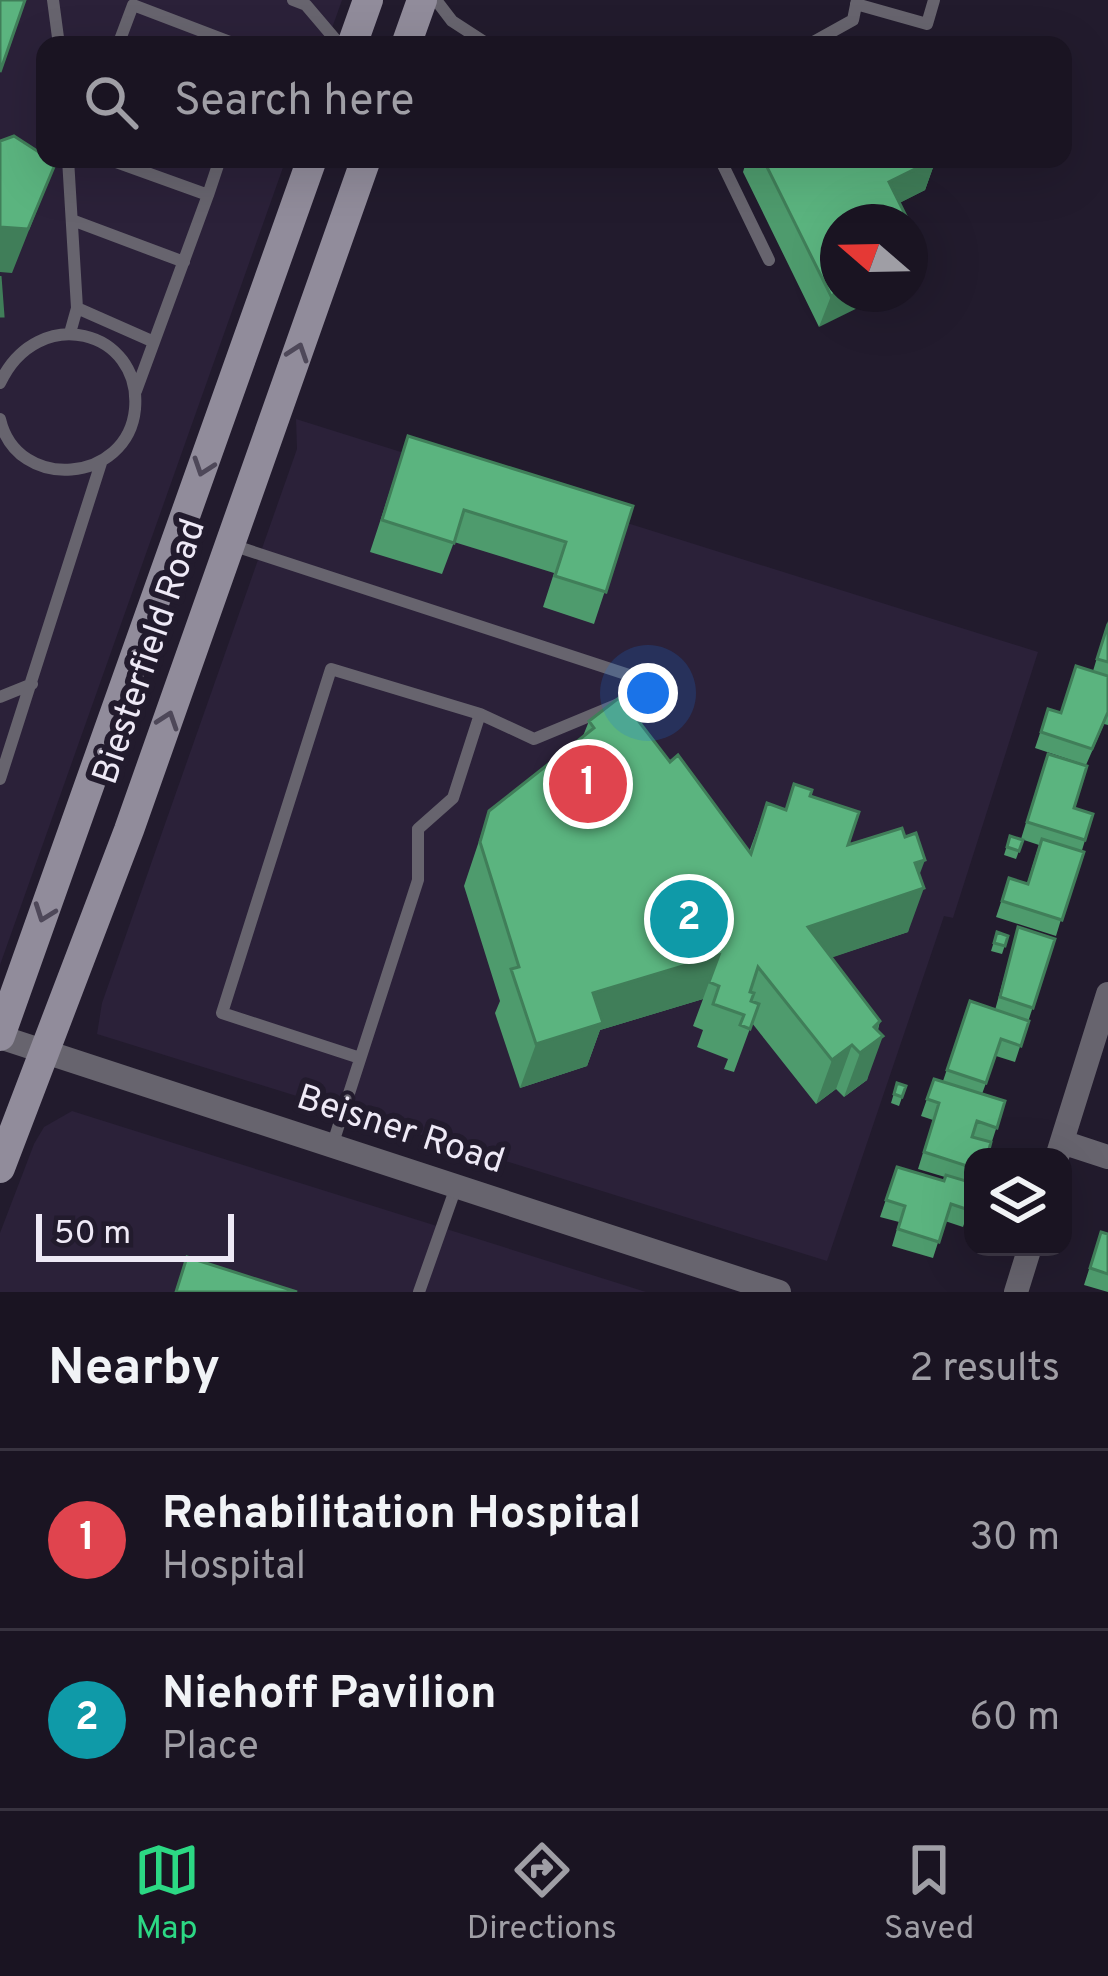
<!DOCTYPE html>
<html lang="en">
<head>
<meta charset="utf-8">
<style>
  body { margin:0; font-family:Overpass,sans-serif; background:#231d2a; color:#f1f3f6 }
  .controls { position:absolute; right:36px; bottom:36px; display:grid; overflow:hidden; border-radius:24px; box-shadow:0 12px 48px #0002 }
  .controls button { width:108px; height:108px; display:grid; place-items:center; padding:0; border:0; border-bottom:3px solid #383340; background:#1a1422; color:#f1f3f6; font:60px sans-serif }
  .compass { position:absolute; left:820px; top:204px; width:108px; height:108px; border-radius:50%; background:#1a1422; box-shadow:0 12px 48px #0002; rotate:290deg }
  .scale { position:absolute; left:36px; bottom:30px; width:198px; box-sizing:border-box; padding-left:12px; border:6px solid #eee9f6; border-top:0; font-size:33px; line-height:42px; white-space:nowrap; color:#eee9f6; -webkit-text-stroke:9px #221b2d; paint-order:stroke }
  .you { position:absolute; left:648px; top:693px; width:42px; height:42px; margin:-30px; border:9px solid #fff; border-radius:50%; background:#1a73e8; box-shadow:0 0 0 18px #1a73e833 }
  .badge { display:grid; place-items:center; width:78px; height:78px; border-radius:50%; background:#2cd884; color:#fff; font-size:39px; font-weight:700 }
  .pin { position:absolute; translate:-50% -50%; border:6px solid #fff; box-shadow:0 3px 12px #0006 }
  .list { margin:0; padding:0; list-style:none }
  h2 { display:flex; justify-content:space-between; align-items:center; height:156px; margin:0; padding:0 48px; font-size:51px }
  h2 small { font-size:39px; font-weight:400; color:#9f9ea5 }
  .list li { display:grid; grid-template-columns:78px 1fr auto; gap:36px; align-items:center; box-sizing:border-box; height:180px; padding:0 48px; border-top:3px solid #383340 }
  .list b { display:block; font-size:45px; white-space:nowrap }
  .list p { margin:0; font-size:39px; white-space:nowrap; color:#9f9ea5 }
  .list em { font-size:39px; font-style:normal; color:#9f9ea5 }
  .icon { flex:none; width:66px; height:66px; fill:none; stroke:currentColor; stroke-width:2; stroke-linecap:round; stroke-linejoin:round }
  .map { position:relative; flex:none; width:1108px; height:1292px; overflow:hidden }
  .search { position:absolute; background:#1a1422; box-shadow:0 12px 48px #0002; left:36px; right:36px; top:36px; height:132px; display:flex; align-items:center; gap:30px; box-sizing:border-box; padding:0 42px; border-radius:24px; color:#9f9ea5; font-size:45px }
  .sheet { height:516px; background:#1a1422 }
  nav { display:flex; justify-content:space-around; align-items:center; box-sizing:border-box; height:168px; border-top:3px solid #383340; background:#1a1422; font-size:33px; color:#9f9ea5 }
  nav a { display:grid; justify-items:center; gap:6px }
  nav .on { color:#2cd884 }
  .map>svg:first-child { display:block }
  .built { fill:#2b2139 }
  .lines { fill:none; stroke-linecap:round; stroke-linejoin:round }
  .lane { stroke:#67646e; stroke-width:12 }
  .street { stroke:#67646e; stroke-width:24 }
  .secondary { stroke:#918c9b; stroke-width:30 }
  .wall { fill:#4e9b6d }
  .shaded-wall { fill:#407e59 }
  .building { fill:#5bb47f; stroke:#407e59; stroke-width:3 }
  .oneway { stroke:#4e4859 }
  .labels { text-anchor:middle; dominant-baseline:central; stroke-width:12; stroke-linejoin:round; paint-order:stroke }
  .street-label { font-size:36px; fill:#eee9f6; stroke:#221b2d }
</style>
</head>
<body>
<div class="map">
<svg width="1108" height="1292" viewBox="0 0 1108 1292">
  <rect width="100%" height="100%" fill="#221b2d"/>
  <!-- built -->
  <path class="built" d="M0,0h342l-16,45h-281v114h241l-286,806z
    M296,419l742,233 -85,266 -9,-2 -117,345 -730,-227 5,-31 195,-554z
    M72,1111l574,181h-646v-59l34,-89 10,-17z"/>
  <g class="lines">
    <!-- lane -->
    <path class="lane" d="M53,0l6,45
      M293,0l13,5 34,40
      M436,0l16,21 37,24
      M856,4l71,20 7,-24
      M118,45l15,-40 105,40
      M442,45l43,-1
      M808,45l45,-25 4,-20
      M68,159l9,149 -7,25
      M108,159l100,36 12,-36
      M720,159l49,101
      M72,220l112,42
      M77,308l77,34
      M0,383c38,-81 142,-53 135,26 -7,74 -118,84 -135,10
      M136,391l72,-196
      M232,545l403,132
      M0,697l32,-13
      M480,714l54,25 94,-39
      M0,779l101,-316
      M332,1146l86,-266v-51l35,-31 27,-84 -149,-45 -109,344 138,45
      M419,1292l37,-105"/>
    <!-- street -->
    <path class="street" d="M0,1037l779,255
      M1062,1142l46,15
      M1057,1157l51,-163
      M1016,1292l14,-45"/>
    <!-- secondary -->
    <path class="secondary" d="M352,45l16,-45
      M406,45l16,-45
      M0,1036l312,-877
      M0,1168l129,-338 237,-671"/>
  </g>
  <!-- wall -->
  <path class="wall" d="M747,159h189l-11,31 -26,13 -61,91 -19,33 -76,-155z
    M408,436l225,70 -39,118 -51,-17 11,-34 -100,-31 -12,32 -72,-22z
    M1108,621v104l-4,-1 -18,41 -51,-17 13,-39 12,4 33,-42z
    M589,721l81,41 79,90 18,-49 18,6 25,-13 38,49 71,29 -11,58 -76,25 48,64 -13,59 -23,17 -8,-8 -20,15 -64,-81 -18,49 -10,-3 4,-10 -31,-12 6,-17 -10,-4 10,-27 -103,31 -13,36 -67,22 -25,-75 5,-12 -36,-115 25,-75 94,-75z
    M1042,771l32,37 19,6 -37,122 -60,-19 13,-39 18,6 12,-39 -18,-6z
    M1010,836l13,4 -7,19 -12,-4z
    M1018,927l37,12 -40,123 -19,-6 -14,38 23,7 -18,56h-14v40l-10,30 -18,-6 -12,37 -41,-12 7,-24 -19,-5 17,-50 47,14 1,-4 -27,-8 15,-49 -12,-4 13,-37 9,2 27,-80 25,9z
    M997,932l11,4 -6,18 -11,-3z
    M897,1083l9,3 -7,20 -8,-3z
    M1101,1232l7,2v58l-24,-7z"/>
  <!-- shaded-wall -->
  <path class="shaded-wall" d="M936,159l-11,31 -47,24 11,-32z
    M56,162l-44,111 -12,-1v-45z
    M922,250l-11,32h-1v-25z
    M838,292v2h48l-67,33 12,-31z
    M925,860l-12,32 11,-4 -16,44 -116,39 16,-44 107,-64z
    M719,955l-16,44 -103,31 -13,36 -67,22 16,-44 57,-51z
    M880,1021l-8,24 11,-9 -16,44 -23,17 16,-44 14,-26z
    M852,1045l-16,44 -20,15 16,-44z"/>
  <!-- building -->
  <path class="building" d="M0,0h25l-25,72z
    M14,136l31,20v3h5l6,3 -28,67 -28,-2v-86z
    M763,159h172l-46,23 20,40h-71v70l-7,4z
    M910,225l12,25 -12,7z
    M0,276l3,40h-3z
    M408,436l225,70 -27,86 -51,-16 11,-34 -102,-32 -10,33 -72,-23z
    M1108,624v38l-11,-3z
    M1076,666l32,10v36l-16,37 -51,-17 7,-23 13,4z
    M620,697l50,65 8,-7 73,99 16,-51 19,7 8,-26 18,6 -2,6 49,16 -11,33 54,-17 3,9 11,-4 9,27 -10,3 9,25 -116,39 72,94 -6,6 9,9 -23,17 -8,-8 -20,15 -74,-93 -8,25 4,1 -3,8 8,3 -9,25 -10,-4 4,-10 -31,-11 6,-18 -10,-4 10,-27 -126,38 10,30 -67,21 -25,-75 8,-2 -39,-125 9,-31 105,-83 -5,-7z
    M1048,754l39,12 -13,42 19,6 -8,26 -58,-18z
    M1010,836l13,4 -4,11 -12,-4z
    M1042,839l42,13 -22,68 -60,-19 7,-23 19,6z
    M1018,927l37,12 -22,69 -33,-11z
    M997,932l11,4 -3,10 -11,-3z
    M970,1001l59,20 -8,25 -20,-7 -15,44 -39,-13z
    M934,1079l71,22 -8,27 -20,-7 -5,16 19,5 -4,15h-14v11l-49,-16 15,-49 -12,-4z
    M897,1083l9,3 -4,11 -8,-3z
    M897,1167l47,14 2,-6 27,8v14l-4,13 -18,-6 -12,38 -41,-13 7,-23 -19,-6z
    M1101,1232l7,2v40l-18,-6z
    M187,1257l110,35h-121z"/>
  <!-- one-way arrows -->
  <defs><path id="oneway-chevron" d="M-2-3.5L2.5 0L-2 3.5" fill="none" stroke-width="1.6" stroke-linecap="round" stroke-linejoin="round" transform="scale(3)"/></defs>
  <g class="oneway">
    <use href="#oneway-chevron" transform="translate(298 352) rotate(-71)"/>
    <use href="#oneway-chevron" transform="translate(203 467) rotate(109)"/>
    <use href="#oneway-chevron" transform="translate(168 720) rotate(-71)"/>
    <use href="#oneway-chevron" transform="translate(44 913) rotate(110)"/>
  </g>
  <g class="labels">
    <!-- street labels -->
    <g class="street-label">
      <text transform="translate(151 652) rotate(-71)">Biesterfield Road</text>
      <text transform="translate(400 1131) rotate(18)">Beisner Road</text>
    </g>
  </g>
</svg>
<div class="controls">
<button><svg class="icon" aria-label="layers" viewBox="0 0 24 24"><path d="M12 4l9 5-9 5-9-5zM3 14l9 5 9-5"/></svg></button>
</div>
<svg class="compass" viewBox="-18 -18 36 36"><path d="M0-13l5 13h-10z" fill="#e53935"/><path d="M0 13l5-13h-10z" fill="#9f9ea5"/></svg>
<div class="scale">50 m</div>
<div class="you"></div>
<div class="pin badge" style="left:588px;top:784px;background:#e0444e">1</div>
<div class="pin badge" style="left:689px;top:919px;background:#0f9aa8">2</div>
<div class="search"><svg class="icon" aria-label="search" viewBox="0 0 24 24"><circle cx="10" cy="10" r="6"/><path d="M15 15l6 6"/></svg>Search here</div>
</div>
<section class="sheet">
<h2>Nearby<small>2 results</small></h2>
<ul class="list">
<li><span class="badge" style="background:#e0444e">1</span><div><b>Rehabilitation Hospital</b><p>Hospital</p></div><em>30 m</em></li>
<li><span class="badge" style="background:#0f9aa8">2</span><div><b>Niehoff Pavilion</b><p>Place</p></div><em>60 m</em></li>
</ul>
</section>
<nav>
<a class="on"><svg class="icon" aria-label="map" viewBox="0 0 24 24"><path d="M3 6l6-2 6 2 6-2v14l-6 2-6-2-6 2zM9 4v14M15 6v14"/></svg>Map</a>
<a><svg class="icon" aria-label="directions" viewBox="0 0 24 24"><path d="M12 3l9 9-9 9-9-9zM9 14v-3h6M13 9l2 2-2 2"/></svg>Directions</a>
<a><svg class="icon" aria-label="saved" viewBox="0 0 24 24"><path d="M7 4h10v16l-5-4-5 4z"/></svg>Saved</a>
</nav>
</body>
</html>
